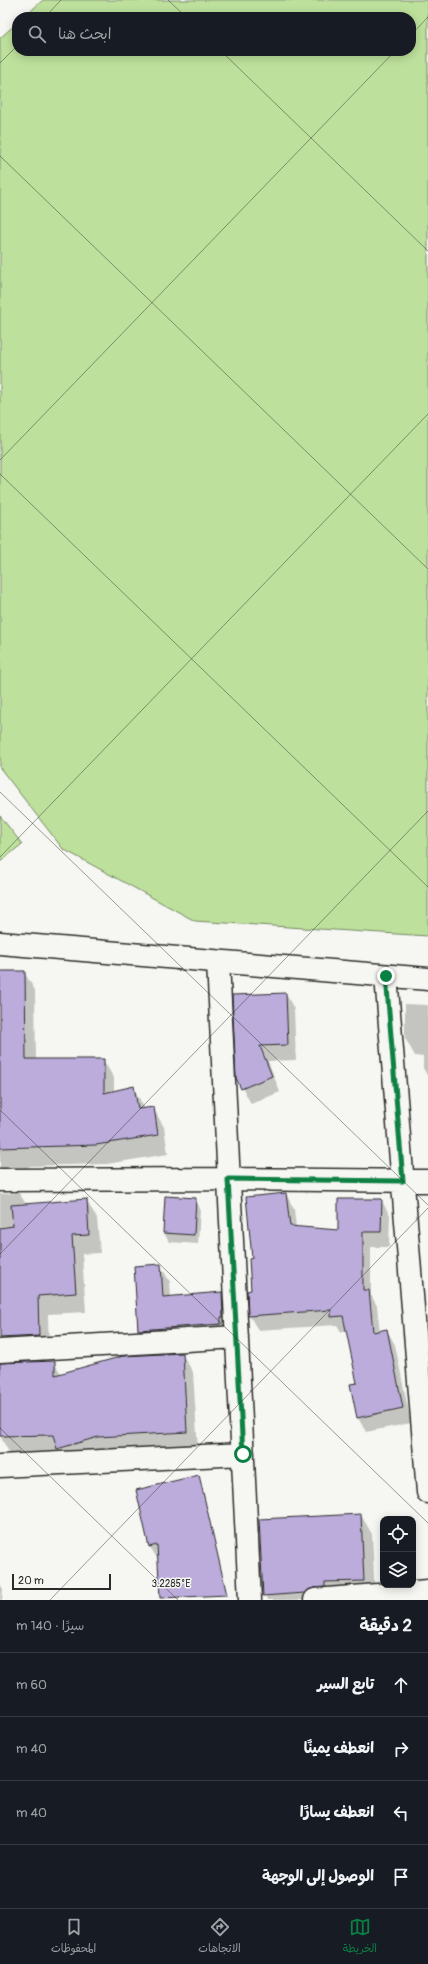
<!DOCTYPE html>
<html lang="ar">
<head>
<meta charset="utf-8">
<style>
  body { margin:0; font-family:Pangolin,"Playpen Sans Arabic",sans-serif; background:#242831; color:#f1f3f6; direction:rtl }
  .controls { position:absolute; right:12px; bottom:12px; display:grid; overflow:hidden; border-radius:8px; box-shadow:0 2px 10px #0003 }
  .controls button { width:36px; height:36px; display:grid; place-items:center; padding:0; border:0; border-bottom:1px solid #363941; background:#171b24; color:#f1f3f6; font:20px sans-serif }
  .scale { position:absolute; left:12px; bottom:10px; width:99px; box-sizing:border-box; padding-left:4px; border:2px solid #2b2b2b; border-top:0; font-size:11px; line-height:14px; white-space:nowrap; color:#2b2b2b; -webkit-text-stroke:3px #f6f6f2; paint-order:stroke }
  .stop { position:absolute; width:12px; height:12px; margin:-9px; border:3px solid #0b8043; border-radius:50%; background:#fff }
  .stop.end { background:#0b8043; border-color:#fff; box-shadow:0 1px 4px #0008 }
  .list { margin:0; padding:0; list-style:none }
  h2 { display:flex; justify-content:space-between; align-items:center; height:52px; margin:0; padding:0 16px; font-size:17px }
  h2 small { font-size:13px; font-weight:400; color:#9ea1a6 }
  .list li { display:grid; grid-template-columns:26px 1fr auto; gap:12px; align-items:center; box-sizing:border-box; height:64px; padding:0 16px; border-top:1px solid #363941 }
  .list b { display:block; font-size:15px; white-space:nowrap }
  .list em { font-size:13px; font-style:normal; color:#9ea1a6 }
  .icon { flex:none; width:22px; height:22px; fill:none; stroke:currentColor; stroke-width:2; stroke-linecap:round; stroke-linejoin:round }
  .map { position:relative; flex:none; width:428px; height:1600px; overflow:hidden; direction:ltr }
  .search { position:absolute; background:#171b24; box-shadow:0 2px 10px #0003; left:12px; right:12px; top:12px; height:44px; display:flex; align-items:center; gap:10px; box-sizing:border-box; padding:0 14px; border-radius:16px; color:#9ea1a6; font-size:15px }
  .sheet { height:308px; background:#171b24 }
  nav { display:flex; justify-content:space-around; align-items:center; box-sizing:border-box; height:56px; border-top:1px solid #363941; background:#171b24; font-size:11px; color:#9ea1a6 }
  nav a { display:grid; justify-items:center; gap:2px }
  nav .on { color:#0b8043 }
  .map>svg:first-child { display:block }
  .green { fill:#bde19c; stroke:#748664 }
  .shadow { fill:#0003 }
  .building { fill:#bcacdc; stroke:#2b2b2b }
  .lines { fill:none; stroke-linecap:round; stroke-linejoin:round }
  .minor-casing { stroke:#2b2b2b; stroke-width:25 }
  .tertiary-casing { stroke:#2b2b2b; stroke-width:25 }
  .minor { stroke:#f6f6f2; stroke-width:22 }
  .tertiary { stroke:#f6f6f2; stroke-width:22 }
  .route { stroke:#0b8043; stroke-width:5 }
  .ticks { fill:none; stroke:#2b2b2b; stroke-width:1; stroke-opacity:0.45 }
  .ticks-label { font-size:10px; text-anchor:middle; fill:#2b2b2b; stroke:#f6f6f2; stroke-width:3; stroke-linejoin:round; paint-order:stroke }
</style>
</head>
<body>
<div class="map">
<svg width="428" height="1600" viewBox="0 0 428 1600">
  <rect width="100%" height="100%" fill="#f6f6f2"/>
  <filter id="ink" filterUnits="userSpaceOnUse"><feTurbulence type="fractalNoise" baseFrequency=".025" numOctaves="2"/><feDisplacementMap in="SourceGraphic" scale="8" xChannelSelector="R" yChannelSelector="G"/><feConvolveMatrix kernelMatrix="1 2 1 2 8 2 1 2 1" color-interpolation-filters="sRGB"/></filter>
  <g filter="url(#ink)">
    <!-- green -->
    <path class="green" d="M43,0h385v936l-233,-15 -132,-72 -63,-81v-730l17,-15v28h394v-34h-387z
      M0,816l22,28 -22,18z"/>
    <!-- shadow -->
    <path class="shadow" d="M0,972h24l11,18 1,70h67l11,18v13l19,-4 12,22 8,-1 11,19 4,27 -61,10 -78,2 1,20 -26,2 -4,4z
      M286,994l8,15 2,51 -28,1 12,31 -29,12 -14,-27z
      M405,1004l23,1v72l-5,-9v-11l-8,-1 -10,-18z
      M19,1193l7,11 60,-4 11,18 3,35 -18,1 4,58 -38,2 1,41 -45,4 -4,5v-170z
      M286,1194l8,15 2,19 43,3 42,-31 9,15 -1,32h-18v48l6,11 3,26 7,-2 8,15 16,78 -45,9 -8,-14v-35l-11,-52 -6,1 -4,-7 -79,5 -9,-15 4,-56z
      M166,1198l29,1 5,9 -2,36 -29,-2 -5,-9z
      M160,1265l10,17 1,15 51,-3 9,16 1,24 -84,13 -9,-17 -4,-63z
      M182,1354l11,18 5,78 -188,4 -10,-18v-71l54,-3 7,12z
      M189,1497l-29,66 -10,-16z
      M361,1515l11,19 3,66h-107l-4,-7z
      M0,1584l3,5 -1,11h-2z"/>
    <!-- building -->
    <path class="building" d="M0,971h25l1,88h78v34l30,-7 4,23 16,-2 4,28 -62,10 -96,3z
      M286,993l2,52 -28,1 12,30 -31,13 -5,-11 -4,-83z
      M286,1193l4,33 48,4v-31h44l-1,33h-18v58h6l4,42 14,-3 16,79 -46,10 -7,-34 7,-1 -14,-67 -12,1v-7l-83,6 -1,-25 4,-1 -2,-31 3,-1 -6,-61z
      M165,1196l31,2 -2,37 -31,-2z
      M87,1199l2,36 -17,1 4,57 -38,3 1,40 -39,2v-110l13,-2 -2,-21z
      M161,1264l2,33 59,-5 1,25h-2v7l-83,6 -4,-64z
      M183,1353l4,79 -89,5 -41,12 -4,-14 -53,1v-73l55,-2v14l68,-19z
      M199,1475l28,120 -67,3 -3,-53 -8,2 -13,-57z
      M361,1514l3,67 -39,1v5l-11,1 -9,5 -42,3 -4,-77z"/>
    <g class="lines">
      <!-- minor casing -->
      <g class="minor-casing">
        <path id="minor" d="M218,962l32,638
          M386,976l42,516
          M0,1180l228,-1 200,2
          M0,1351l237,-14
          M0,1466l243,-12
          M315,1600l113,-9"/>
      </g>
      <!-- tertiary casing -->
      <g class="tertiary-casing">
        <path id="tertiary" d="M0,943l428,36"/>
      </g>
      <!-- minor -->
      <use href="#minor" class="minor"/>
      <!-- tertiary -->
      <use href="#tertiary" class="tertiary"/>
    </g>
  </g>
  <g class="lines" filter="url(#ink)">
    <!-- route -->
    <path class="route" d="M243,1454l-15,-275 175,2 -17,-205"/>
  </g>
  <!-- ticks -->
  <path class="ticks" d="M168,0l18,17M45,17l16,-17M411,35l17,-18M221,51l207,200M0,63l17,-17M0,156l428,413M0,460l395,-409M0,474l428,413M0,792l428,413M0,857l428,-443M0,1110l428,413M0,1254l428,-443M0,1428l178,172M50,1600l378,-392"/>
  <g class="ticks-label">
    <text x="171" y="1587">3.2285°E</text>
  </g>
</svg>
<div class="controls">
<button><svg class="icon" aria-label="locate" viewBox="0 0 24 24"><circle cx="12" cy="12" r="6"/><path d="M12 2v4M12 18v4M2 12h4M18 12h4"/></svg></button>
<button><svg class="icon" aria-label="layers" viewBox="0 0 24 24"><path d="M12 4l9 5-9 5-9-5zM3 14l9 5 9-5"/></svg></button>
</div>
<div class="scale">20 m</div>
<div class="stop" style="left:243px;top:1454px"></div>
<div class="stop end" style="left:386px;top:976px"></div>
<div class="search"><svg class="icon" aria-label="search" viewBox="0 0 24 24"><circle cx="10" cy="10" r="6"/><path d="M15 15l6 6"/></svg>ابحث هنا</div>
</div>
<section class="sheet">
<h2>2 دقيقة<small>سيرًا · 140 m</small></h2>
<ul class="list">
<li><svg class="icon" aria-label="ahead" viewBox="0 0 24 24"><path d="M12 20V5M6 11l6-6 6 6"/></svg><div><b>تابع السير</b></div><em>60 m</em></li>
<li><svg class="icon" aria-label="right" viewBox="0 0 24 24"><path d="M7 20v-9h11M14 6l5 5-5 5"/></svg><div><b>انعطف يمينًا</b></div><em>40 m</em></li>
<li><svg class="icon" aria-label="left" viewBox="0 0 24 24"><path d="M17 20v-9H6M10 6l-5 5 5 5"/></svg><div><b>انعطف يسارًا</b></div><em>40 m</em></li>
<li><svg class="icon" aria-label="arrive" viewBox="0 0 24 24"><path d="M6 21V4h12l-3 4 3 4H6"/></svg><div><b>الوصول إلى الوجهة</b></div></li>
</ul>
</section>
<nav>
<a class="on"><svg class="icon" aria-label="map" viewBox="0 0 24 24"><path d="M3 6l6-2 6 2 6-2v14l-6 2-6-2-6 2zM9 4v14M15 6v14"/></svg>الخريطة</a>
<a><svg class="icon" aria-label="directions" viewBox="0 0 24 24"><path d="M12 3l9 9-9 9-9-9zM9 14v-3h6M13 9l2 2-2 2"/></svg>الاتجاهات</a>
<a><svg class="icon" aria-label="saved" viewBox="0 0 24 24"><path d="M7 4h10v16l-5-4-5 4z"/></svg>المحفوظات</a>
</nav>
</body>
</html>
